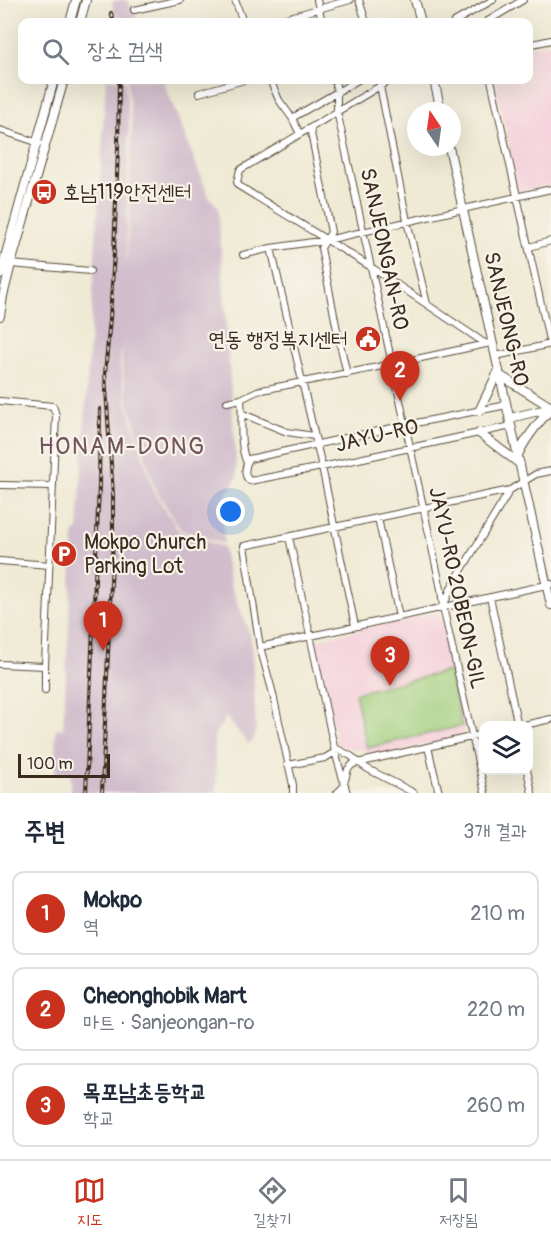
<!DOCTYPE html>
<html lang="ko">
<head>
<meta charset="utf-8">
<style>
  body { margin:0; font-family:Pangolin,"Poor Story",sans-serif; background:#f6f6f7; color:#1f2937 }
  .controls { position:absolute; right:18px; bottom:18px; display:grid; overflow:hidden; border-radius:12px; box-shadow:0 6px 24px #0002 }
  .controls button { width:54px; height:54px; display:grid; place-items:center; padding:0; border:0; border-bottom:2px solid #e0e1e3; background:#fff; color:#1f2937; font:30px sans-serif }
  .compass { position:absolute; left:407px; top:102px; width:54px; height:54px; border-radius:50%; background:#fff; box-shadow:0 6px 24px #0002; rotate:347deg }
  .scale { position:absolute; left:18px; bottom:15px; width:92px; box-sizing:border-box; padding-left:6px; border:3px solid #3b2a1e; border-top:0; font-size:16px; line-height:21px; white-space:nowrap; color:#3b2a1e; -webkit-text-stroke:4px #f7f3e8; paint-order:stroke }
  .you { position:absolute; left:231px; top:512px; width:21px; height:21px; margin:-15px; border:4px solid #fff; border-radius:50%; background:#1a73e8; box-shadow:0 0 0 9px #1a73e833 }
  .badge { display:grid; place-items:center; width:39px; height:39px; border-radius:50%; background:#c8321e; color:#fff; font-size:20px; font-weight:700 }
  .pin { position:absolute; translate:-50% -50px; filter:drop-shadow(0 2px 3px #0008) }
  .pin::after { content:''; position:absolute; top:32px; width:21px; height:18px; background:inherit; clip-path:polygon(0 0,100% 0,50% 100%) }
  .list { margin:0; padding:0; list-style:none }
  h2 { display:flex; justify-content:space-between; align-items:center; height:78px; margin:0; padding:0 24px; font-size:26px }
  h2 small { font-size:20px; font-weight:400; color:#747a83 }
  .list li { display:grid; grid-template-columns:39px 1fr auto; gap:18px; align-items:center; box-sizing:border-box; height:84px; margin:0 12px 12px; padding:0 12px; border:2px solid #e0e1e3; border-radius:12px }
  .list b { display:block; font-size:22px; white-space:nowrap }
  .list p { margin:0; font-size:20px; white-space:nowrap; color:#747a83 }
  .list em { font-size:20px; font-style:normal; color:#747a83 }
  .icon { flex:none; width:33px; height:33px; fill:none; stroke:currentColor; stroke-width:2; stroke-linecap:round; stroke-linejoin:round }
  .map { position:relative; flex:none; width:551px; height:793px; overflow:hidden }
  .search { position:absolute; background:#fff; box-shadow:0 6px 24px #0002; left:18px; right:18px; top:18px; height:66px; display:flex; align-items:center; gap:15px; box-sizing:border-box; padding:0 21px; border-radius:12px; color:#747a83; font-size:22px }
  .sheet { height:366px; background:#fff }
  nav { display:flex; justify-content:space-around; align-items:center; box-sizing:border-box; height:84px; border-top:2px solid #e0e1e3; background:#fff; font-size:16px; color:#747a83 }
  nav a { display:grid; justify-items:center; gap:3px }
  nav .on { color:#c8321e }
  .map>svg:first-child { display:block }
  .built { fill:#f5cfdb }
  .industrial { fill:#d1bdcc }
  .green { fill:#a0cf7d; stroke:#6e7c4e; stroke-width:1.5 }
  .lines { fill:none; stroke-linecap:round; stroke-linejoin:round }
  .street-casing { stroke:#564739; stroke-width:8 }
  .secondary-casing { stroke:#564739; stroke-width:10 }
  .street { stroke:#fff; stroke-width:6 }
  .secondary { stroke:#fff; stroke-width:8 }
  .rail-casing { stroke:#3b2a1e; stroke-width:4 }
  .rail { stroke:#f7f3e8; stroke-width:1.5; stroke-dasharray:4.5; stroke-linecap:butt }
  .labels { text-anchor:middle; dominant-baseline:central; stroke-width:4.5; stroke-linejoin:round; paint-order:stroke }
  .poi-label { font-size:21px; fill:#3b2a1e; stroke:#f7f3e8; text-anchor:start }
  .street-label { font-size:21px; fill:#3b2a1e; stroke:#f7f3e8 }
  .quarter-label { font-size:24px; letter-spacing:1.5px; fill:#72535f; stroke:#f7f3e8 }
</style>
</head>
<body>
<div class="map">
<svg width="551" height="793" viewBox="0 0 551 793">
  <rect width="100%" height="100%" fill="#f7f3e8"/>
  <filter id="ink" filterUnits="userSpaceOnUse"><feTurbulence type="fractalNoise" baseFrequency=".0167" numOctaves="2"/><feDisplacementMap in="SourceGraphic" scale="12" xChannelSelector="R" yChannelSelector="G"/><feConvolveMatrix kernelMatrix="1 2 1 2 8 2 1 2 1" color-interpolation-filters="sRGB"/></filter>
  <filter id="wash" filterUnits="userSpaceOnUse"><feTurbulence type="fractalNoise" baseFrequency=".008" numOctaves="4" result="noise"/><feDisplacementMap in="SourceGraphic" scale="24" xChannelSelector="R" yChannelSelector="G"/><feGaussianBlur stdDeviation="1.35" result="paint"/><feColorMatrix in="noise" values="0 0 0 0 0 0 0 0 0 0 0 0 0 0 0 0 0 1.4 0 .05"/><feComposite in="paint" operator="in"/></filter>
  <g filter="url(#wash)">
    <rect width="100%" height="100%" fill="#efead4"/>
    <!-- built -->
    <path class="built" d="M551,43v142l-32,7 -24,-112h33l1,-33z
      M436,613l4,4 26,111 -4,7 -92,24 -1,-6 -7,-4 -4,1 -21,-6 -21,-99 3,-6z"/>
    <!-- industrial -->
    <path class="industrial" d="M116,0h11l6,9 6,13h-19l-1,-5 -5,-6 -2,-8z
      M106,80h19l4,41 -3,145 3,-42 3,-101 -5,-43h36l46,117 9,10 19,270 -14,23 1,44 -43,-14 -25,-39 -28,-89 -6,-37 1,-28 -3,28 7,39 27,88 25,39 44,16 8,39 20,51 5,90 -2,12 -5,5 -23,-27 -12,19 3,57h-147l1,-19h-16l1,-46 7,1 11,-198h4z"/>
    <!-- green -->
    <path class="green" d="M449,671l13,55 -95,22 -12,-55z"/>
  </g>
  <g filter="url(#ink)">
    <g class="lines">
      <!-- street casing -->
      <g class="street-casing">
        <path id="street" d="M235,0l8,22
          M317,0l5,22
          M359,0l7,22
          M134,10l46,-10
          M272,22l78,-22
          M454,22l39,-22
          M486,22l37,-22
          M528,45l23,-5
          M270,80l9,20 13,18 8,16
          M335,80l2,11v20c34,160 70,319 104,478l2,18 42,186
          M380,80v6l27,135 20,83
          M390,80l-150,90 -3,12 2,4 132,81 115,77 7,-2
          M491,80l59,264
          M199,93l45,-13
          M292,118l66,-38
          M310,128l21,104 -10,16 17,87 9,39
          M0,130l39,13
          M529,247l22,-6
          M271,248l51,219 33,159
          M243,255l28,-7 56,-8 224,-51
          M11,264l79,7
          M496,356l55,-12
          M241,399c2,21 -3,44 6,64
          M0,401l53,5 3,9 -11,251 -45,-2
          M227,402l14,-3 16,-8 136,-27 93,-20
          M507,405l-101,20 -157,34c-4,7 -6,17 1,22l72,-14 189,-41
          M243,414l44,18 27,4
          M0,485l52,1
          M378,518l21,99
          M289,537l46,215 12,41
          M0,561l49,4
          M490,597l28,129
          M443,607l9,-21 58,-96 26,-16 15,-3
          M260,647l291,-63
          M45,666v24
          M520,726l31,-7
          M428,747l11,46
          M335,748l16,8 8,7 9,6 46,24
          M288,765l37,-7 10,-6
          M527,770l5,23
          M345,780l3,-11 5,-5 131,-30
          M293,793v-8l-21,-95 -12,-43 -16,-101 266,-56
          M337,793l8,-8"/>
      </g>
      <!-- secondary casing -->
      <g class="secondary-casing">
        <path id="secondary" d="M415,0l6,22
          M70,22l6,-22
          M80,22l6,-22
          M434,80l7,31
          M449,147l102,458
          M0,275l54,-195
          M0,316l3,-20 8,-32 53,-184
          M501,376l50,31
          M479,411l20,-41
          M510,418l41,-10
          M479,433l41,31
          M518,455c8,-18 20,-32 33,-46"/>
      </g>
      <!-- street -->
      <use href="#street" class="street"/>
      <!-- secondary -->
      <use href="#secondary" class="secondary"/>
      <!-- rail casing -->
      <g class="rail-casing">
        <path id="rail" d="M111,13l3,9
          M86,793l13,-308 1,-76
          M102,793l11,-257v-41l-8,-121 5,-56 4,-66 4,-103 1,-69"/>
      </g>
      <!-- rail -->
      <use href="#rail" class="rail"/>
    </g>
  </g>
  <!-- icons -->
  <defs>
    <g id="bus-disc" transform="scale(1.35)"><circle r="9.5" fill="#c8321e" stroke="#f7f3e8"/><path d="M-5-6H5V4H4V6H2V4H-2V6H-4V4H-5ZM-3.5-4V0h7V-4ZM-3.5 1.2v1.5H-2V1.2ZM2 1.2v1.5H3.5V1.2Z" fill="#fff"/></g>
    <g id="civic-disc" transform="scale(1.35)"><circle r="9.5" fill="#c8321e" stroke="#f7f3e8"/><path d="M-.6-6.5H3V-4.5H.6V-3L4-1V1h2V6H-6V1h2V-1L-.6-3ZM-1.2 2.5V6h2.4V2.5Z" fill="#fff"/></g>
    <g id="parking-disc" transform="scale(1.35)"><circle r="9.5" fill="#c8321e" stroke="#f7f3e8"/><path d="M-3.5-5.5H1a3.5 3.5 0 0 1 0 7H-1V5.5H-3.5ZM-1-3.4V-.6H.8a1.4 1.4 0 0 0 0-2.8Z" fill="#fff"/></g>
  </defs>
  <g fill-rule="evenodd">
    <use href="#bus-disc" x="44" y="192"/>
    <use href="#civic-disc" x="368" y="339"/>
    <use href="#parking-disc" x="64" y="554"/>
  </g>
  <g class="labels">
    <!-- poi labels -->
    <g class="poi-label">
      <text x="63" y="192">호남119안전센터</text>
      <text x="348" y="339" text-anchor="end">연동 행정복지센터</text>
      <text x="84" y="542">Mokpo Church<tspan x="84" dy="24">Parking Lot</tspan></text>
    </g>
    <!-- street labels -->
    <g class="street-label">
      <text transform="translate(384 249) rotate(78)">SANJEONGAN-RO</text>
      <text transform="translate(506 319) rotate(77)">SANJEONG-RO</text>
      <text transform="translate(377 436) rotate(-13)">JAYU-RO</text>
      <text transform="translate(457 588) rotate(78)">JAYU-RO 20BEON-GIL</text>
    </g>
    <!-- quarter labels -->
    <g class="quarter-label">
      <text x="122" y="446">HONAM-DONG</text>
    </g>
  </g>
</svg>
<div class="controls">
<button><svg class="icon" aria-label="layers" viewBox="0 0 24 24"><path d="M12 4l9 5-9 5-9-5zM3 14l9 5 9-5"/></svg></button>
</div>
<svg class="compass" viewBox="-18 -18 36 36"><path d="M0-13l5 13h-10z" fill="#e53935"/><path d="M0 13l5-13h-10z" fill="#747a83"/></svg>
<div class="scale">100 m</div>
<div class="you"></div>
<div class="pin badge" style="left:103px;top:651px">1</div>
<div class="pin badge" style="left:400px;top:401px">2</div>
<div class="pin badge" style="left:390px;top:686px">3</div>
<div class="search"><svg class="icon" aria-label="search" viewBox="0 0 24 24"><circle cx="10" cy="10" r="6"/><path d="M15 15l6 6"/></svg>장소 검색</div>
</div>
<section class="sheet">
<h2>주변<small>3개 결과</small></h2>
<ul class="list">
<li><span class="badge">1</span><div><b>Mokpo</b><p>역</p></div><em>210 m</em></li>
<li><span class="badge">2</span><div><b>Cheonghobik Mart</b><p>마트 · Sanjeongan-ro</p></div><em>220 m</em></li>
<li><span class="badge">3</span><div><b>목포남초등학교</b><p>학교</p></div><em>260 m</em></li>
</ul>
</section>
<nav>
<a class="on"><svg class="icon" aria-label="map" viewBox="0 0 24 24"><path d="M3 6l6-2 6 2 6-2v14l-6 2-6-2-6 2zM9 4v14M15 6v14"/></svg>지도</a>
<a><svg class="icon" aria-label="directions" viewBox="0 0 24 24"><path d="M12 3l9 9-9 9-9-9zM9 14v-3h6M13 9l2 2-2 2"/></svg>길찾기</a>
<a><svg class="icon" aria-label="saved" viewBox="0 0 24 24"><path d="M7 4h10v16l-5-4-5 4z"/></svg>저장됨</a>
</nav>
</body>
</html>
